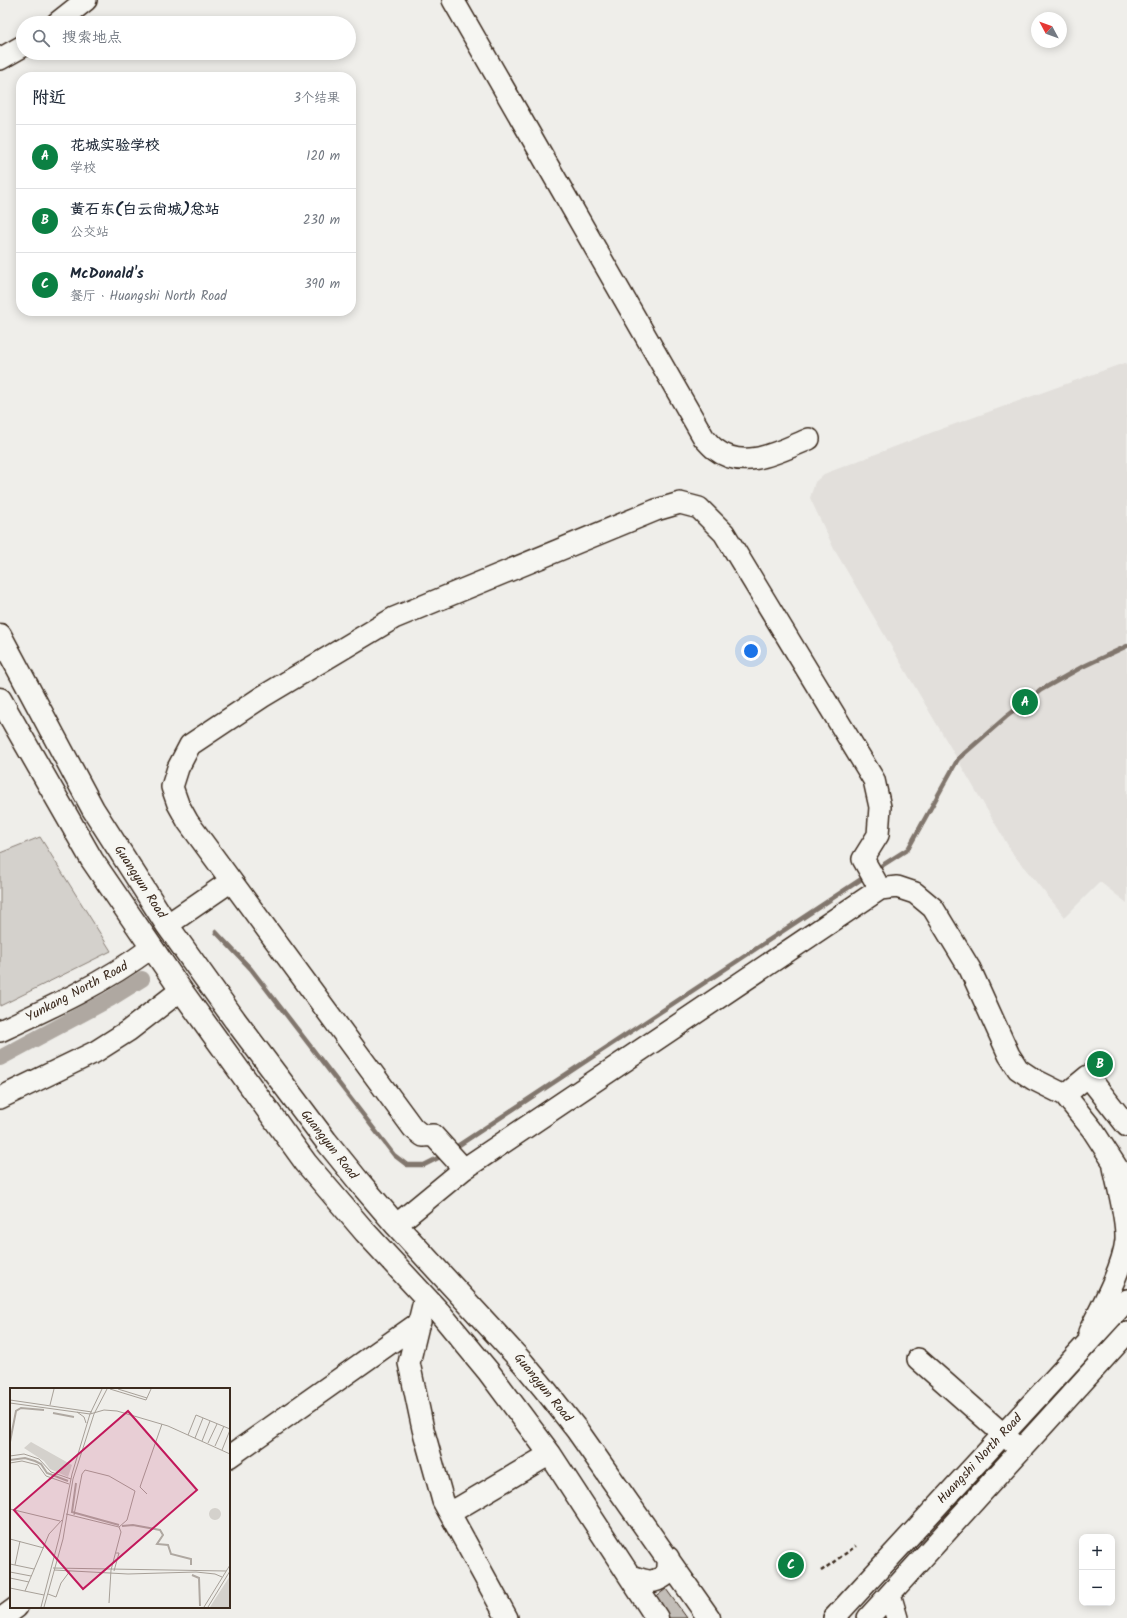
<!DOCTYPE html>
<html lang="zh">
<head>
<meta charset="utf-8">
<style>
  body { margin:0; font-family:Kalam,"LXGW WenKai TC",sans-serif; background:#f6f6f7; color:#1f2937 }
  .controls { position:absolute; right:12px; bottom:12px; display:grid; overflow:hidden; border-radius:8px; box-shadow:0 2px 10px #0003 }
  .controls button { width:36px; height:36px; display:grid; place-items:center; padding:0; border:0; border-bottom:1px solid #e0e1e3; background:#fff; color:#1f2937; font:20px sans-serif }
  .compass { position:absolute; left:1031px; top:12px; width:36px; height:36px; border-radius:50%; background:#fff; box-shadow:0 2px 10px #0003; rotate:311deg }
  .you { position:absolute; left:751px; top:651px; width:14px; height:14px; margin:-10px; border:3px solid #fff; border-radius:50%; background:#1a73e8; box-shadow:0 0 0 6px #1a73e833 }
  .badge { display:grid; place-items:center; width:26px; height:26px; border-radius:50%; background:#0b8043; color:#fff; font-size:13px; font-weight:700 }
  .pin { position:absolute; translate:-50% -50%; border:2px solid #fff; box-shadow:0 1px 4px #0006 }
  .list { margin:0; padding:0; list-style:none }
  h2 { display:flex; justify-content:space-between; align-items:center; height:52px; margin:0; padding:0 16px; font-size:17px }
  h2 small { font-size:13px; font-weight:400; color:#747a83 }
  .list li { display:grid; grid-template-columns:26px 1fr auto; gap:12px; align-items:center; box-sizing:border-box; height:64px; padding:0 16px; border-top:1px solid #e0e1e3 }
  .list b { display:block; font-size:15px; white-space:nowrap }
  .list p { margin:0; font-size:13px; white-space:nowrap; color:#747a83 }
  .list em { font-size:13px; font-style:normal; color:#747a83 }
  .icon { flex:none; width:22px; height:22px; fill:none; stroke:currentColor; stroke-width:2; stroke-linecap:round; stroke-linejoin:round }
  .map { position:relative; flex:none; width:1127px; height:1618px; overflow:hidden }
  .search { position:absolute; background:#fff; box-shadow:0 2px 10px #0003; left:16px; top:16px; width:340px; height:44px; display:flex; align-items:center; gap:10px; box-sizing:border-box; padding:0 14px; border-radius:22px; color:#747a83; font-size:15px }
  .panel { position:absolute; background:#fff; box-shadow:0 2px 10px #0003; left:16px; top:72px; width:340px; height:244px; border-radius:16px }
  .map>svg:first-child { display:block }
  .built { fill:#e2dfdb }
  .green { fill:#d4d1cc; stroke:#887e75 }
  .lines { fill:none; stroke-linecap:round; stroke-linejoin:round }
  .stream { stroke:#81766d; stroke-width:4.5 }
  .canal { stroke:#afa8a1; stroke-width:16 }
  .building { fill:#c2bdb7; stroke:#3b2a1e }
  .minor-casing { stroke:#3b2a1e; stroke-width:24 }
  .major-casing { stroke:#3b2a1e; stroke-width:25 }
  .path { stroke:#3b2a1e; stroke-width:2.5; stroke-dasharray:4 3; stroke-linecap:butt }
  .minor { stroke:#f6f6f2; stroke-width:21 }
  .major { stroke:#f6f6f2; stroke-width:22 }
  .labels { text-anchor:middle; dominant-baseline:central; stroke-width:4; stroke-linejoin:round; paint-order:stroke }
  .street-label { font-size:13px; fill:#3b2a1e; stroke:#f6f6f2 }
  .inset-river { fill:none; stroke:#afa8a1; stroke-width:2 }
  .inset-road { fill:none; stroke:#a7a098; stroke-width:1 }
  .view { fill:#c2185b; fill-opacity:0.15; stroke:#c2185b; stroke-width:2 }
  .inset-edge { fill:none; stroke:#3b2a1e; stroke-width:2 }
</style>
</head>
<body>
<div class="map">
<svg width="1127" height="1618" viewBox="0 0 1127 1618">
  <rect width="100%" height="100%" fill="#efeeea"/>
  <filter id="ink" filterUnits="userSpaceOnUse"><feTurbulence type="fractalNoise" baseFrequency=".025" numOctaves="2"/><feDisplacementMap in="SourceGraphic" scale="8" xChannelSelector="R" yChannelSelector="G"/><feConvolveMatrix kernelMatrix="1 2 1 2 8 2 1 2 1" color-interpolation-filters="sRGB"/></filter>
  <g filter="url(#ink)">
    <!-- built -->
    <path class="built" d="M1124,363l3,1v539l-27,-21 -35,35 -52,-63 -179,-305 -24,-51 5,-16 9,-8 109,-42z"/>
    <!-- green -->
    <path class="green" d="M40,837l71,114 -111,55v-153z"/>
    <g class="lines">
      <!-- stream -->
      <path class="stream" d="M875,870l33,-21 50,-90 48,-42 35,-27 41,-23 45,-21
        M216,932l35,37 143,186 13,10h17l20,-10
        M453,1149l413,-273"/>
      <!-- canal -->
      <path class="canal" d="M0,1058l110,-59 32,-20"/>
    </g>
    <!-- building -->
    <path class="building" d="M666,1589l21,29h-41l-7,-9z"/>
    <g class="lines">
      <!-- minor casing -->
      <g class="minor-casing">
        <path id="minor" d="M453,0l251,438c4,4 7,8 11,11 29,23 65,2 94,-10
          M57,23l29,-23
          M0,59l23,-13
          M167,925l64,-44
          M0,1031c52,-24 104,-48 151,-83
          M1065,1095l23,-19 39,50
          M0,1098l95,-46 33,-21 53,-41
          M464,1169l-31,-34 -10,1 -10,-8 -225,-306 -10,-18 -6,-17 6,-19 12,-23 72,-48 132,-79 262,-108 24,-7 19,5 25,25 150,247 6,27 -2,28 -15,24 17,30
          M396,1225l68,-56 416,-280 17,-2 18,6 18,15 37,61 39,86 9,14 15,10 32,16 27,34 35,54
          M425,1297l-16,66 14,66 20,72 64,117
          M1089,1332c13,-26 34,-64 37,-92 1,-22 -8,-51 -12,-73
          M918,1359l95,84
          M229,1457l191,-135
          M450,1513l100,-59
          M890,1594l7,24
          M2,1618l15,-11
          M834,1618l293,-318
          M868,1618l259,-285"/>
      </g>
      <!-- major casing -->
      <g class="major-casing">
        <path id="major" d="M0,635l93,174 74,116 68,95 91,121 34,42 36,42 127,138 24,29 30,38 132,188
          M0,699l92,161 89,130 125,173 59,69 75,81 48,58 62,83 107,164
          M630,1576c17,6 22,9 37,-2l1,-16"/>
      </g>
      <!-- path -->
      <path class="path" d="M821,1571l35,-25"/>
      <!-- minor -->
      <use href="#minor" class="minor"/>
      <!-- major -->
      <use href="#major" class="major"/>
    </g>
  </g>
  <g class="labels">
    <!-- street labels -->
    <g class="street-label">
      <text transform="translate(140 882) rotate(57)">Guangyun Road</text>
      <text transform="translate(77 992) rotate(-28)">Yunkang North Road</text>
      <text transform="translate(329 1145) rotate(52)">Guangyun Road</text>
      <text transform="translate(543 1388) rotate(51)">Guangyun Road</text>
      <text transform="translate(980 1459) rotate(-47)">Huangshi North Road</text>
    </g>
  </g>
  <!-- overview -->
  <g transform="translate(10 1388)">
    <rect width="220" height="220" fill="#efeeea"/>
    <path d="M21,54l41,23 -4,12 -18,-8 -6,-8 -20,-13zM199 126a6 6 0 1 1 12 0a6 6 0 1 1-12 0ZM220,188v31h-20l7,-11z" fill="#d4d1cc"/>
    <path class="inset-river" d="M43,25l21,4M0,54l6,-31 5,-3 23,2M0,72l15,-2 10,3 6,3 6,9 21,8M66,95l-4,29 47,13M112,138l11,-1 27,5 3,5 -6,9 11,1 3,9 20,5v6M182,187l7,3 1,28"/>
    <path class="inset-road" d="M100,1l36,11 5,-11M108,1l29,9M0,12l82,12M0,15l80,11 14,-4 13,1 51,15 62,28M40,17l4,-16M67,24l7,5 2,6M178,47l8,-20 34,14M185,50l8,-20M192,53l8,-20M198,55l9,-19M205,58l9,-20M212,62l8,-20M0,68l14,-2 15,5 12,13 20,7M0,75l12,-2 16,4 8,11 23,8M137,106l-7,-7 22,-63M0,121l50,12M56,126l53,13M64,127l8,-41 3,-4 24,6 26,15 -8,29 -8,7 2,5 -10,38 -2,33M0,151l34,9M0,176l24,5M5,177l5,-24M43,180l173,3M44,182l74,4 68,-2 19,2 7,3M104,183l5,-18h-3M0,184l21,4M0,190l19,4M0,200l34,7M15,203l24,-57 13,-14M38,206l8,3 5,-14 9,-12M31,219l18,-69 13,-64 18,-60 12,-25M34,219l19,-68 10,-60 21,-65 13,-25M194,219l26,-42M198,219l22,-36"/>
    <path class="view" d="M118,23l69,79 -114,99 -69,-79z"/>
    <rect width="220" height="220" class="inset-edge"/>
  </g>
</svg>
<div class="controls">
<button>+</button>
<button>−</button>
</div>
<svg class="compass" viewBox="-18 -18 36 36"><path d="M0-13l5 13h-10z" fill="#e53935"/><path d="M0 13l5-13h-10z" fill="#747a83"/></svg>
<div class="you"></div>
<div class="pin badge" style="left:1025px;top:702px">A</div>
<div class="pin badge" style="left:1100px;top:1064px">B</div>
<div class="pin badge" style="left:791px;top:1565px">C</div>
<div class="search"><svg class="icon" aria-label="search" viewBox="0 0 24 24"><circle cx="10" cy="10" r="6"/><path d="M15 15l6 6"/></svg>搜索地点</div>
<section class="panel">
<h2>附近<small>3个结果</small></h2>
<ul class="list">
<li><span class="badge">A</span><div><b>花城实验学校</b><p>学校</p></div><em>120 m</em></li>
<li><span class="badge">B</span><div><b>黄石东(白云尚城)总站</b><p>公交站</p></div><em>230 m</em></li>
<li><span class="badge">C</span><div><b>McDonald's</b><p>餐厅 · Huangshi North Road</p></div><em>390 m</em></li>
</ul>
</section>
</div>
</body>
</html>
